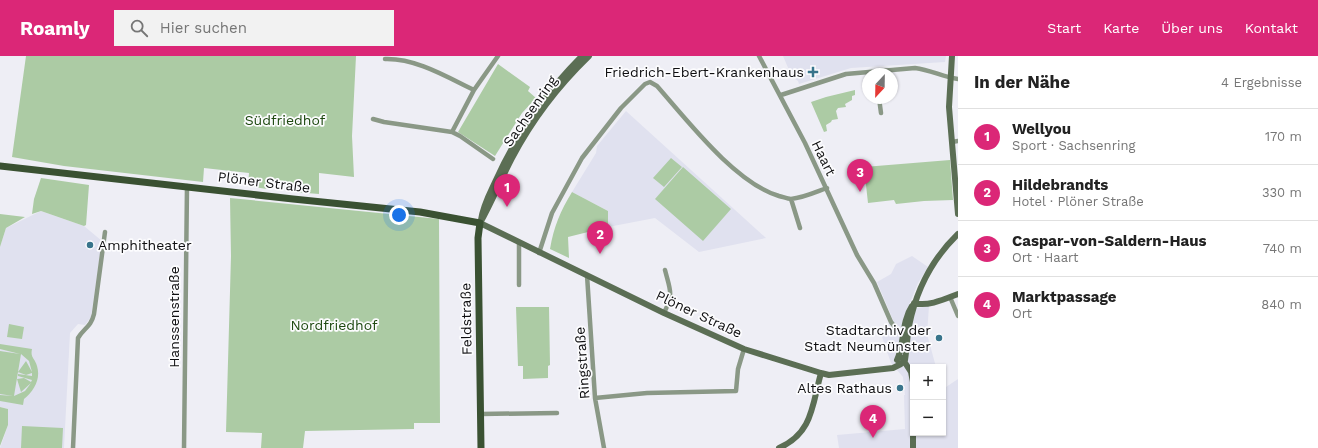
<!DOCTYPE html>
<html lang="de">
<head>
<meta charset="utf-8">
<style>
  body { margin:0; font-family:"Work Sans",sans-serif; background:#f2f2f2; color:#222 }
  .controls { position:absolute; right:12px; bottom:12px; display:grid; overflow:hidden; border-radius:0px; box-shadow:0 1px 3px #0004 }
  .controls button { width:36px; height:36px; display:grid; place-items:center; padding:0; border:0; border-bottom:1px solid #e0e0e0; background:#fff; color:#222; font:20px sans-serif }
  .compass { position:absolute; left:862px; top:12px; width:36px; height:36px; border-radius:50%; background:#fff; box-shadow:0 1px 3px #0004; rotate:202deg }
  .you { position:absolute; left:399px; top:159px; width:14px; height:14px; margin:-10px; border:3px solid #fff; border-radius:50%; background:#1a73e8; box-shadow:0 0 0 6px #1a73e833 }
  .badge { display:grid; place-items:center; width:26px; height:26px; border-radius:50%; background:#db2777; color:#fff; font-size:13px; font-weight:700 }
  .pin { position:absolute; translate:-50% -33px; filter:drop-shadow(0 1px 2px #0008) }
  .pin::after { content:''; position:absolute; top:21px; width:14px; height:12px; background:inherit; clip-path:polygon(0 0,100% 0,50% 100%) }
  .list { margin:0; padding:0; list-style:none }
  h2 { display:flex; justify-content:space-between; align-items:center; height:52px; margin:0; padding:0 16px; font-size:17px }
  h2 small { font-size:13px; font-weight:400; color:#767676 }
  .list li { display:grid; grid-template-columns:26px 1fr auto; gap:12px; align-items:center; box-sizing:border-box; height:56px; padding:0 16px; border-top:1px solid #e0e0e0 }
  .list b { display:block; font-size:15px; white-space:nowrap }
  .list p { margin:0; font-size:13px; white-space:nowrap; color:#767676 }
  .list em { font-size:13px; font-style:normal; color:#767676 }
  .icon { flex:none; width:22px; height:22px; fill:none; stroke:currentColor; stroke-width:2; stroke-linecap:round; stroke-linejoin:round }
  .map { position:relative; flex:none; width:958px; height:392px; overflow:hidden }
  header { display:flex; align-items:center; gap:24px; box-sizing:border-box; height:56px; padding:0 20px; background:#db2777; color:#fff }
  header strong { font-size:19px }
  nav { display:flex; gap:22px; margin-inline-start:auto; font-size:14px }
  .search { width:280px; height:36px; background:#f2f2f2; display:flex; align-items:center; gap:10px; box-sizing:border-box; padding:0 14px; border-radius:0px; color:#767676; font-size:15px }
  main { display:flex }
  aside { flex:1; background:#fff }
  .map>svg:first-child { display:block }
  .built { fill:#e0e1ef }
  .green { fill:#accba4; fill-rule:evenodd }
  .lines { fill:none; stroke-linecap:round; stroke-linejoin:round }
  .street { stroke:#8a9886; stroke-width:4.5 }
  .secondary { stroke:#5b6e54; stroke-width:6 }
  .primary { stroke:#3a5132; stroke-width:7 }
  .poi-dot { fill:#38748b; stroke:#fcfcfe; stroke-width:1.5 }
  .labels { text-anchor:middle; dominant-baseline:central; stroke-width:3.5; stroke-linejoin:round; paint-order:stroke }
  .poi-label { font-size:14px; fill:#0f0f11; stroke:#fcfcfe; text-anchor:end }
  .street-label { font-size:14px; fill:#0f0f11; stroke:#fcfcfe }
  .park-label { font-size:14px; fill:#1e4910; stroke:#fcfcfe }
</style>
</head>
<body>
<header>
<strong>Roamly</strong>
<div class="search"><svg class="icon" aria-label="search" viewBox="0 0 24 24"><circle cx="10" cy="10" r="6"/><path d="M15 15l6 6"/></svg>Hier suchen</div>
<nav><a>Start</a><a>Karte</a><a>Über uns</a><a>Kontakt</a></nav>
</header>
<main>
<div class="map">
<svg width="958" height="392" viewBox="0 0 958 392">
  <rect width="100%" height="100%" fill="#eeeef5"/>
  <!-- built -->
  <path class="built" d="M783,0h163l-1,6 -94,6 -52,16 -1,-3 -6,-4z
    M626,55l140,127 -67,14 -44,-34 -47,9v-16l-36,-19 24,-39 1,-7z
    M41,155l43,15 18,15 -11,76 -6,8 -7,-1 -8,9 -6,115h-64l8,-23v-16l-8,-2v-160l6,-19z
    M912,200l16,11 -10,16 -9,22 9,3 11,-2 -2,28 9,33h-23v66h30v-44l15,-10v69h-119l-2,-13 68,-6 -1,-34h1l-2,-18 -12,-14 -11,-32 13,-11 -16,-38 14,-8 5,-10z"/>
  <!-- green -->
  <path class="green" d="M26,0h330l-4,80 2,41 -35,-4v21l-25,-2v-4l-6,-2v-2l-20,-2 -1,7 -19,-3 1,-13 -45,-5 -1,14 -139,-16 -52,-9z
    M498,8l32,23 -2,4 8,7 -14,15 -27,43 -37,-24z
    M855,34v5l-3,1v4l-7,4 1,3 -8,1 -2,3 2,8 -6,1 -1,2 -5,3 1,6 -3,1 -13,-30 15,-5z
    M671,102l11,9 -18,20 -11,-9z
    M950,104l3,40 -29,1 -28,3 -2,-4 -26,3 -4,-36z
    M683,111l48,42 -28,32 -48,-42z
    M41,122l48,7 -3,40 -2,1 -43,-15 -9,3 2,-15z
    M572,136l36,19v16l-40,10 1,21 -19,-9c4,-23 10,-37 22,-57z
    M230,142l209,21 1,204h-26v6l-109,2 -2,17h-42l1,-15 -36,-1 5,-176z
    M0,158l25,3 -19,11 -6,19z
    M516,251h33l1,58 -2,1v12l-25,1v-13h-5z
    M9,268l15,3 -2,12 -15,-2z
    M0,288l32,5c-2,9 3,9 5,17 4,13 -3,25 -13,33l-1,6 -23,-4v-6l13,1 -13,-2v-43l20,3 -20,-5zM21,298l8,7 3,11 -6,-11 -8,11 8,3 6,-2v3l-14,-2v2l14,4 -1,2 -7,-4 -7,1 4,13 10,-9 -6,8 -11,5z
    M0,351l8,2v16l-8,21z
    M22,370l41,2 -1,20h-41z"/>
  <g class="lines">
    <!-- street -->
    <path class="street" d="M759,0l46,87 52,112 17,28 17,39 7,9 4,2
      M385,3c31,-1 62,18 89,31
      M781,39l65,-21 69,-6c16,2 28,9 43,11
      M879,42l2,15
      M373,63l11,3 68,10 8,4 33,23
      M452,76l22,-42 24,-34
      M952,86l6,-1
      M791,143l9,29
      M519,187v42
      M539,197l13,-40 30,-55 39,-50 24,-24 5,-2 7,4c30,34 78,97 122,110 4,1 9,3 12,3 12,-1 25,-7 36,-11
      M587,219l8,123 9,50
      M950,241l8,19
      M664,257c10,-20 6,-23 1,-43
      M595,342l52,-5 89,-2 2,-22 6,-20
      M481,358l76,-1
      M73,392l5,-110c6,-10 13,-11 16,-24l11,-82
      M184,392l3,-262"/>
    <!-- secondary -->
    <path class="secondary" d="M952,0l-3,51 9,107
      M481,164c2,-15 9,-27 15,-40 21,-46 50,-88 86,-124
      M480,167l184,90 80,36 77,24 8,2 64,-7 8,-4 4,-4c2,-12 2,-23 4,-34 7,-35 23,-67 49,-92
      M480,167c12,-21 21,-44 32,-65 20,-38 47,-73 77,-102
      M914,247c14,4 31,-4 44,-9
      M902,302l9,14 2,10
      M897,304c8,-17 4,-37 15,-54
      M779,392c34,-15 33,-43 42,-75
      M913,392v-29"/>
    <!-- primary -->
    <path class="primary" d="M0,110l293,33 127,13 60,11 -2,15 3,210"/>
  </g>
  <!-- markers -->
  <g class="poi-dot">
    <path d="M811 10h4v4h4v4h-4v4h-4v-4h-4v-4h4z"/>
    <circle cx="90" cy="189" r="4"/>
    <circle cx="939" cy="282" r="4"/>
    <circle cx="900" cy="332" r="4"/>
  </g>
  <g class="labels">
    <!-- poi labels -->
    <g class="poi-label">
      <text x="804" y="16">Friedrich-Ebert-Krankenhaus</text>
      <text x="98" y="189" text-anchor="start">Amphitheater</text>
      <text x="931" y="274">Stadtarchiv der<tspan x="931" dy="16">Stadt Neumünster</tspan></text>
      <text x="892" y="332">Altes Rathaus</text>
    </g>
    <!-- street labels -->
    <g class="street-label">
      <text transform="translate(530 55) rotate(-55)">Sachsenring</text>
      <text transform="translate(824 102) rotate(64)">Haart</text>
      <text transform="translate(264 126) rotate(7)">Plöner Straße</text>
      <text transform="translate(699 258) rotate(25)">Plöner Straße</text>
      <text transform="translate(174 261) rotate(-90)">Hanssenstraße</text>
      <text transform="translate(466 263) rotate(-91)">Feldstraße</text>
      <text transform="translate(582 307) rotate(-94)">Ringstraße</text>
    </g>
    <!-- park labels -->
    <g class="park-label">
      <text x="285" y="64">Südfriedhof</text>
      <text x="334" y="269">Nordfriedhof</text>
    </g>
  </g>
</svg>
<div class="controls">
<button>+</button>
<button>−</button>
</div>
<svg class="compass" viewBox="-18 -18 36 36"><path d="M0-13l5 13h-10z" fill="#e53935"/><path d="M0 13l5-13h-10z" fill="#767676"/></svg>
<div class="you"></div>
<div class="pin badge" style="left:507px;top:151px">1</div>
<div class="pin badge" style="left:600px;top:198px">2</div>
<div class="pin badge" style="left:860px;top:136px">3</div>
<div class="pin badge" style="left:873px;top:382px">4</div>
</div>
<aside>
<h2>In der Nähe<small>4 Ergebnisse</small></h2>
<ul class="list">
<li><span class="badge">1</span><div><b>Wellyou</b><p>Sport · Sachsenring</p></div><em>170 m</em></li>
<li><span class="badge">2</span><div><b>Hildebrandts</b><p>Hotel · Plöner Straße</p></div><em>330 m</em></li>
<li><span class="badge">3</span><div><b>Caspar-von-Saldern-Haus</b><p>Ort · Haart</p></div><em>740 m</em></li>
<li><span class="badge">4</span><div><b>Marktpassage</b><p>Ort</p></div><em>840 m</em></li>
</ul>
</aside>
</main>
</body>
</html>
